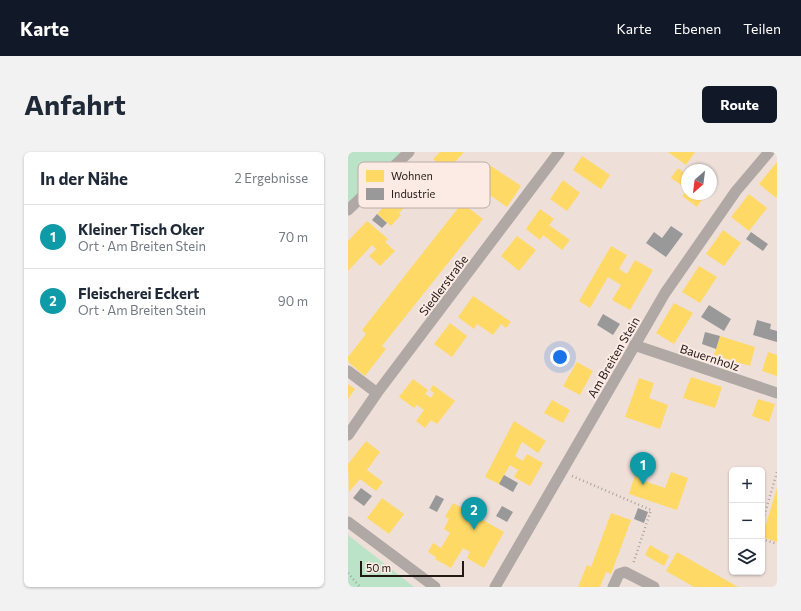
<!DOCTYPE html>
<html lang="de">
<head>
<meta charset="utf-8">
<style>
  body { margin:0; font-family:Commissioner,sans-serif; background:#f2f2f3; color:#1f2937 }
  .controls { position:absolute; right:12px; bottom:12px; display:grid; overflow:hidden; border-radius:6px; box-shadow:0 1px 3px #0004 }
  .controls button { width:36px; height:36px; display:grid; place-items:center; padding:0; border:0; border-bottom:1px solid #e0e1e3; background:#fff; color:#1f2937; font:20px sans-serif }
  .compass { position:absolute; left:333px; top:12px; width:36px; height:36px; border-radius:50%; background:#fff; box-shadow:0 1px 3px #0004; rotate:208deg }
  .scale { position:absolute; left:12px; bottom:10px; width:104px; box-sizing:border-box; padding-left:4px; border:2px solid #221814; border-top:0; font-size:11px; line-height:14px; white-space:nowrap; color:#221814; -webkit-text-stroke:3px #fcebe4; paint-order:stroke }
  .you { position:absolute; left:212px; top:205px; width:14px; height:14px; margin:-10px; border:3px solid #fff; border-radius:50%; background:#1a73e8; box-shadow:0 0 0 6px #1a73e833 }
  .badge { display:grid; place-items:center; width:26px; height:26px; border-radius:50%; background:#111827; color:#fff; font-size:13px; font-weight:700 }
  .pin { position:absolute; translate:-50% -33px; filter:drop-shadow(0 1px 2px #0008) }
  .pin::after { content:''; position:absolute; top:21px; width:14px; height:12px; background:inherit; clip-path:polygon(0 0,100% 0,50% 100%) }
  .list { margin:0; padding:0; list-style:none }
  h2 { display:flex; justify-content:space-between; align-items:center; height:52px; margin:0; padding:0 16px; font-size:17px }
  h2 small { font-size:13px; font-weight:400; color:#747a83 }
  .list li { display:grid; grid-template-columns:26px 1fr auto; gap:12px; align-items:center; box-sizing:border-box; height:64px; padding:0 16px; border-top:1px solid #e0e1e3 }
  .list b { display:block; font-size:15px; white-space:nowrap }
  .list p { margin:0; font-size:13px; white-space:nowrap; color:#747a83 }
  .list em { font-size:13px; font-style:normal; color:#747a83 }
  .icon { flex:none; width:22px; height:22px; fill:none; stroke:currentColor; stroke-width:2; stroke-linecap:round; stroke-linejoin:round }
  .map { position:relative; flex:none; width:429px; height:435px; overflow:hidden; border-radius:6px }
  header { display:flex; align-items:center; gap:24px; box-sizing:border-box; height:56px; padding:0 20px; background:#111827; color:#fff }
  header strong { font-size:19px }
  nav { display:flex; gap:22px; margin-inline-start:auto; font-size:14px }
  .intro { display:flex; align-items:center; justify-content:space-between; box-sizing:border-box; height:96px; padding:0 24px }
  h1 { margin:0; font-size:28px }
  .button { padding:10px 18px; border-radius:6px; background:#111827; color:#fff; font-size:14px; font-weight:700 }
  main { display:flex; gap:24px; padding:0 24px }
  aside { flex:1; background:#fff; border-radius:6px; box-shadow:0 1px 3px #0004 }
  .map>svg:first-child { display:block }
  .green { fill:#bbe3c8 }
  .homes { fill:#ffd966 }
  .industry { fill:#999 }
  .lines { fill:none; stroke-linecap:round; stroke-linejoin:round }
  .path { stroke:#a9a39e; stroke-width:2.5; stroke-dasharray:1 3; stroke-linecap:butt }
  .minor { stroke:#afa8a4; stroke-width:11 }
  .labels { text-anchor:middle; dominant-baseline:central; stroke-width:4; stroke-linejoin:round; paint-order:stroke }
  .street-label { font-size:12px; fill:#221814; stroke:#fcebe4 }
  .key { fill:#fcebe4; stroke:#bbaca6; stroke-width:1 }
  .key-label { font-size:11px; fill:#221814 }
</style>
</head>
<body>
<header>
<strong>Karte</strong>
<nav><a>Karte</a><a>Ebenen</a><a>Teilen</a></nav>
</header>
<div class="intro"><h1>Anfahrt</h1><a class="button">Route</a></div>
<main>
<aside>
<h2>In der Nähe<small>2 Ergebnisse</small></h2>
<ul class="list">
<li><span class="badge" style="background:#0f9aa8">1</span><div><b>Kleiner Tisch Oker</b><p>Ort · Am Breiten Stein</p></div><em>70 m</em></li>
<li><span class="badge" style="background:#0f9aa8">2</span><div><b>Fleischerei Eckert</b><p>Ort · Am Breiten Stein</p></div><em>90 m</em></li>
</ul>
</aside>
<div class="map">
<svg width="429" height="435" viewBox="0 0 429 435">
  <rect width="100%" height="100%" fill="#eedfd9"/>
  <!-- green -->
  <path class="green" d="M0,0h55l-55,53z
    M0,383l66,52h-66z"/>
  <!-- homes -->
  <path class="homes" d="M92,0h24l-17,19 -14,-12z
    M320,0h27l-9,13z
    M234,4l28,19 -9,14 -28,-19z
    M429,10v34l-1,2 -17,-14z
    M140,12l33,22 -14,21 -33,-23z
    M330,16l9,7v14l-16,-11z
    M66,20l15,13 -16,18 -2,-3 -12,13 2,2 -10,11 -14,-12z
    M363,26l5,4 -5,5z
    M215,28l17,13 -13,18 -17,-12z
    M339,38v4h19l-9,13 -15,-11z
    M401,42l18,14 -18,23 -18,-14z
    M114,51l21,16 -101,127 4,3 -21,27 -17,-14v-5l18,-23 -4,-4z
    M192,57l14,10 -5,6 21,15 -8,10 -19,-15 -3,5 -14,-11z
    M19,69l21,18 -3,3 10,9 -15,15 -11,-10 7,-7 -4,-4 -24,26v-30z
    M375,78l18,13 -17,23 -18,-12z
    M169,84l19,14 -17,21 -18,-15z
    M263,94l16,9 -8,14 8,5 8,-14 18,10 -23,40 -18,-10 9,-15 -13,-8 -18,31 -11,-7z
    M351,114l18,11 -17,26 -18,-11z
    M125,144l38,26 -5,6 -5,-4 -8,11 -16,-11 -3,5 -16,-12z
    M326,151l19,10 -19,31 -18,-11z
    M102,171l17,13 -15,21 -18,-13z
    M372,184l35,11 -5,19 -36,-11z
    M420,200l9,3v21l-15,-5z
    M229,210l16,9 -13,24 -17,-9z
    M343,225l31,10 -7,21 -32,-10z
    M291,226l15,5 -5,15 19,7 -8,24 -35,-12z
    M65,227l15,11 -3,4 6,4 3,-5 -4,-3 3,-5 22,16 -18,23 -6,-4 -6,8 -9,-7 8,-11 -7,-5 -3,3 -15,-11z
    M0,232l7,5 -7,10z
    M410,247l17,5 -6,18 -17,-6z
    M204,248l18,10 -7,13 -19,-10z
    M166,269l32,20 -8,12 -16,-11 -7,14 8,5 4,-7 16,9 -13,23 -16,-9 4,-7 -8,-5 -11,19 -14,-7z
    M18,289l14,11 -13,18 16,12 -7,9 -16,-12 -11,13 -1,-28z
    M291,310l10,3 -5,16 21,7 6,-16 17,6 -11,32 -48,-16z
    M429,336v54l-15,-5z
    M34,346l22,16 -15,20 -22,-16z
    M105,351l51,29 -20,36 -17,-10 3,-6 -7,-4 -12,20 -16,-9 1,-2 -8,-5 5,-9 8,5 9,-15 -6,-4 5,-10 -4,-2z
    M263,361l20,7 -20,54 -5,-2 -6,15h-22l9,-22 4,2z
    M302,393l19,11 -5,10 -19,-11z
    M329,400l33,19 28,16h-44l-28,-16z"/>
  <!-- industry -->
  <path class="industry" d="M29,62l10,9 -5,5 -10,-8z
    M323,74l12,8 -17,23 -20,-14 8,-11 8,6z
    M403,80l17,12 -5,7 -17,-12z
    M361,153l22,14 -7,12 -23,-14z
    M255,162l17,10 -7,11 -16,-10z
    M409,168l14,4 -1,5 7,2v11l-24,-7z
    M357,180l15,4 -4,13 -14,-5z
    M156,323l14,8 -5,9 -14,-8z
    M13,336l11,8 -8,10 -11,-8z
    M88,343l8,4 -7,13 -8,-4z
    M154,354l11,6 -6,10 -11,-6z
    M290,356l10,4 -4,11 -10,-4z"/>
  <g class="lines">
    <!-- path -->
    <path class="path" d="M224,324l79,34 -18,54
      M414,371l15,-51
      M414,387l15,5
      M0,421l12,14"/>
    <!-- minor -->
    <path class="minor" d="M0,58l61,-58
      M286,193l143,48
      M0,219l29,22
      M0,283l29,-42 182,-241
      M0,370l87,65
      M147,435l170,-294 71,-102 33,-39
      M265,435l6,-13 6,-2 29,15"/>
  </g>
  <g class="labels">
    <!-- street labels -->
    <g class="street-label">
      <text transform="translate(95 133) rotate(-53)">Siedlerstraße</text>
      <text transform="translate(265 205) rotate(-60)">Am Breiten Stein</text>
      <text transform="translate(362 205) rotate(18)">Bauernholz</text>
    </g>
  </g>
  <!-- legend -->
  <rect x="10" y="10" width="132" height="46" rx="6" class="key"/>
  <rect x="18" y="18" width="18" height="12" fill="#ffd966"/>
  <rect x="18" y="36" width="18" height="12" fill="#999"/>
  <g class="key-label">
    <text x="43" y="28">Wohnen</text>
    <text x="43" y="46">Industrie</text>
  </g>
</svg>
<div class="controls">
<button>+</button>
<button>−</button>
<button><svg class="icon" aria-label="layers" viewBox="0 0 24 24"><path d="M12 4l9 5-9 5-9-5zM3 14l9 5 9-5"/></svg></button>
</div>
<svg class="compass" viewBox="-18 -18 36 36"><path d="M0-13l5 13h-10z" fill="#e53935"/><path d="M0 13l5-13h-10z" fill="#747a83"/></svg>
<div class="scale">50 m</div>
<div class="you"></div>
<div class="pin badge" style="left:295px;top:333px;background:#0f9aa8">1</div>
<div class="pin badge" style="left:126px;top:378px;background:#0f9aa8">2</div>
</div>
</main>
</body>
</html>
